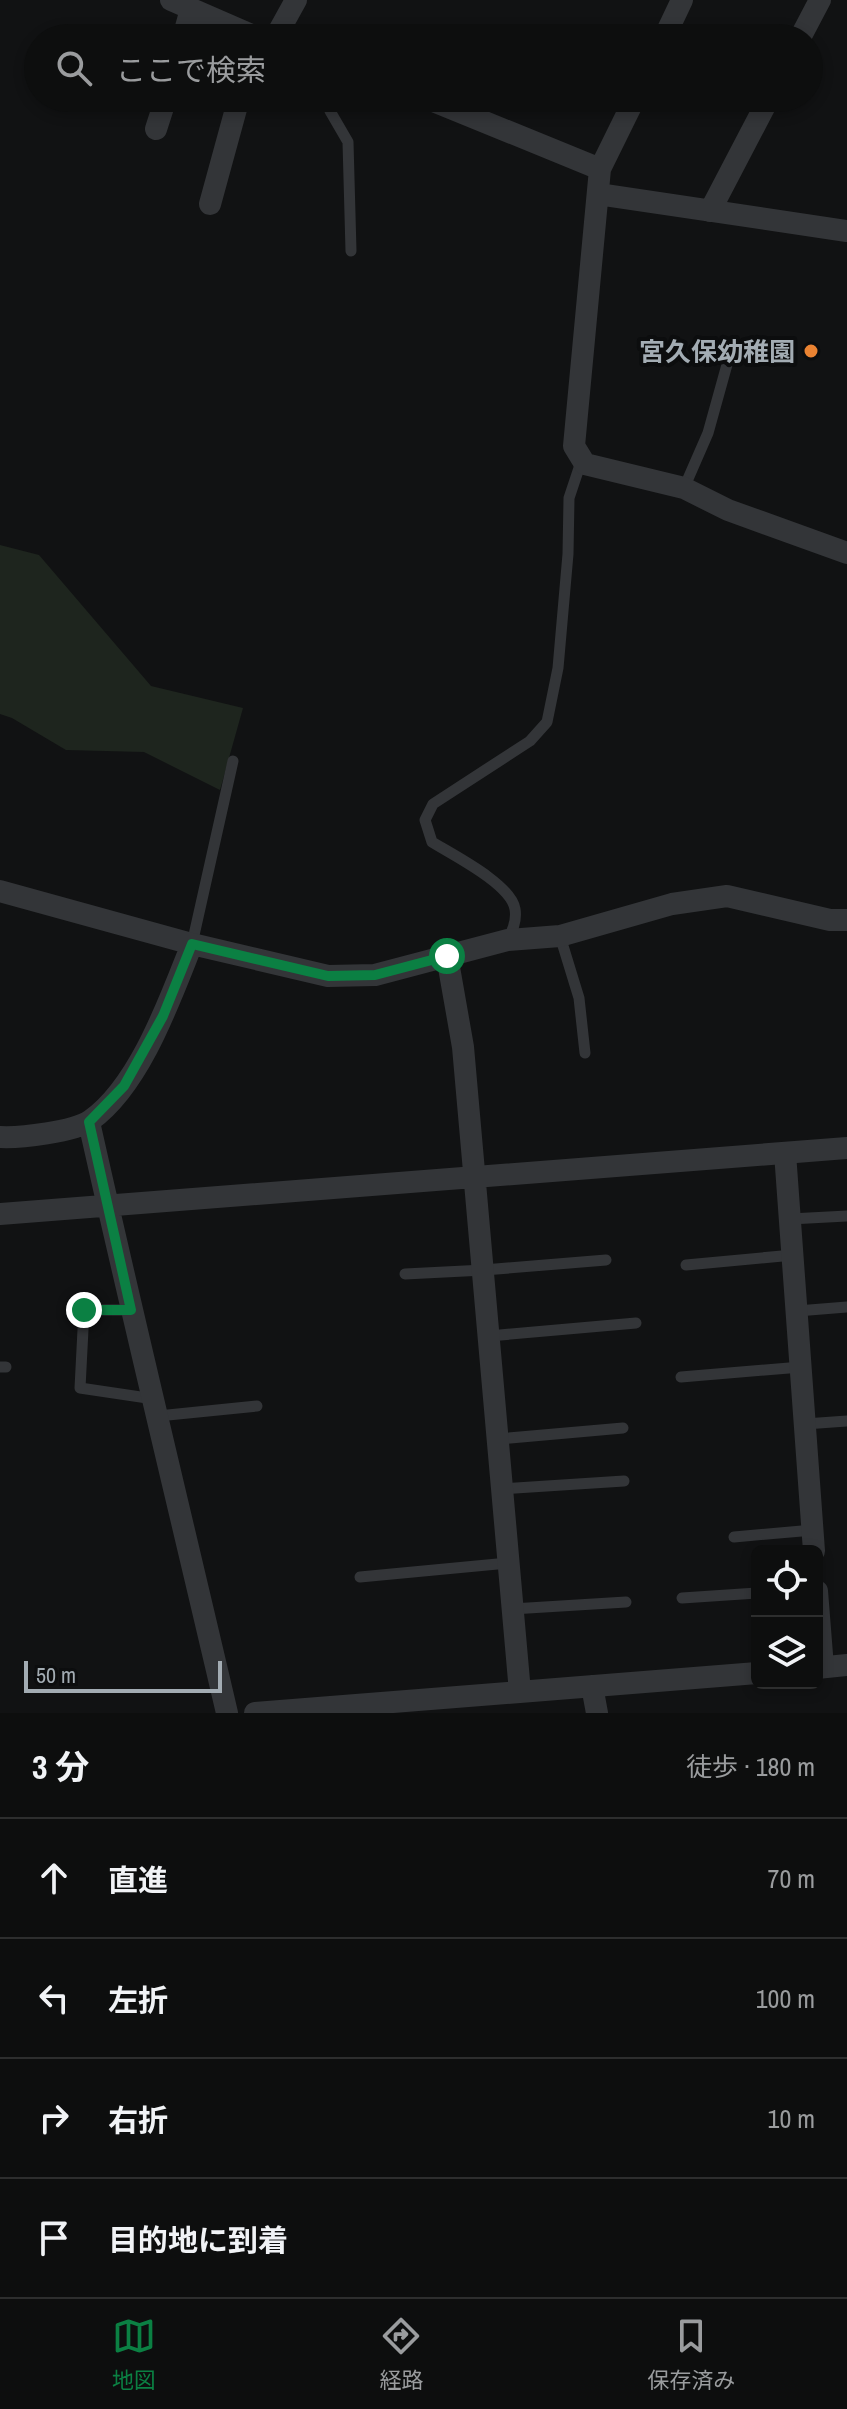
<!DOCTYPE html>
<html lang="ja">
<head>
<meta charset="utf-8">
<style>
  body { margin:0; font-family:"Archivo Narrow","Noto Sans JP",sans-serif; background:#1b1c1c; color:#f1f3f6 }
  .controls { position:absolute; right:24px; bottom:24px; display:grid; overflow:hidden; border-radius:12px; box-shadow:0 4px 12px #0003 }
  .controls button { width:72px; height:72px; display:grid; place-items:center; padding:0; border:0; border-bottom:2px solid #2d2e2e; background:#0d0e0e; color:#f1f3f6; font:40px sans-serif }
  .scale { position:absolute; left:24px; bottom:20px; width:198px; box-sizing:border-box; padding-left:8px; border:4px solid #a3acb3; border-top:0; font-size:22px; line-height:28px; white-space:nowrap; color:#a3acb3; -webkit-text-stroke:6px #0c0d0e; paint-order:stroke }
  .stop { position:absolute; width:24px; height:24px; margin:-18px; border:6px solid #0b8043; border-radius:50%; background:#fff }
  .stop.end { background:#0b8043; border-color:#fff; box-shadow:0 2px 8px #0008 }
  .list { margin:0; padding:0; list-style:none }
  h2 { display:flex; justify-content:space-between; align-items:center; height:104px; margin:0; padding:0 32px; font-size:34px }
  h2 small { font-size:26px; font-weight:400; color:#9a9c9e }
  .list li { display:grid; grid-template-columns:52px 1fr auto; gap:24px; align-items:center; box-sizing:border-box; height:120px; padding:0 32px; border-top:2px solid #2d2e2e }
  .list b { display:block; font-size:30px; white-space:nowrap }
  .list em { font-size:26px; font-style:normal; color:#9a9c9e }
  .icon { flex:none; width:44px; height:44px; fill:none; stroke:currentColor; stroke-width:2; stroke-linecap:round; stroke-linejoin:round }
  .map { position:relative; flex:none; width:847px; height:1713px; overflow:hidden }
  .search { position:absolute; background:#0d0e0e; box-shadow:0 4px 12px #0003; left:24px; right:24px; top:24px; height:88px; display:flex; align-items:center; gap:20px; box-sizing:border-box; padding:0 28px; border-radius:44px; color:#9a9c9e; font-size:30px }
  .sheet { height:584px; background:#0d0e0e }
  nav { display:flex; justify-content:space-around; align-items:center; box-sizing:border-box; height:112px; border-top:2px solid #2d2e2e; background:#0d0e0e; font-size:22px; color:#9a9c9e }
  nav a { display:grid; justify-items:center; gap:4px }
  nav .on { color:#0b8043 }
  .map>svg:first-child { display:block }
  .green { fill:#1e251e }
  .lines { fill:none; stroke-linecap:round; stroke-linejoin:round }
  .lane { stroke:#333538; stroke-width:11 }
  .street { stroke:#333538; stroke-width:22 }
  .route { stroke:#0b8043; stroke-width:10 }
  .poi-dot { fill:#ea8332; stroke:#0c0d0e; stroke-width:3 }
  .labels { text-anchor:middle; dominant-baseline:central; stroke-width:8; stroke-linejoin:round; paint-order:stroke }
  .poi-label { font-size:26px; font-weight:bold; fill:#a3acb3; stroke:#0c0d0e; text-anchor:end }
</style>
</head>
<body>
<div class="map">
<svg width="847" height="1713" viewBox="0 0 847 1713">
  <rect width="100%" height="100%" fill="#111213"/>
  <!-- green -->
  <path class="green" d="M0,545l39,10 112,131 92,22 -23,82 -76,-38 -78,-2 -54,-32 -12,-4z"/>
  <g class="lines">
    <!-- lane -->
    <path class="lane" d="M332,98l-2,13 18,31 3,109
      M684,488l24,-55 20,-72
      M560,936l19,62 6,55
      M508,939c5,-9 9,-19 7,-30 -4,-25 -62,-54 -83,-67l-7,-22 8,-16 97,-63 17,-19 11,-54 10,-114 1,-56 13,-39
      M192,944l41,-183
      M790,1219l57,-3
      M686,1265l107,-10
      M405,1274l79,-4 122,-10
      M131,1310h-47l-4,78 74,11
      M797,1311l50,-4
      M489,1336l147,-13
      M0,1367h6
      M681,1377l120,-10
      M158,1416l99,-10
      M805,1424l42,-3
      M498,1439l125,-11
      M502,1489l122,-8
      M734,1537l79,-7
      M360,1577l148,-14
      M682,1598l75,-5
      M512,1609l114,-7"/>
    <!-- street -->
    <path class="street" d="M171,0l85,37
      M183,38l8,-29
      M275,38l21,-38
      M664,38l18,-38
      M800,38l20,-38
      M426,98l174,71
      M635,98l-35,71 -26,277 11,18 99,24 44,22 119,43
      M156,129l10,-31
      M598,194l249,37
      M210,204l29,-106
      M710,211l59,-113
      M0,891l192,53 136,32 47,-1 133,-35 52,-4 112,-32 55,-8 103,24h17
      M447,956l16,91 57,645
      M89,1122c44,197 92,394 138,591
      M0,1137c20,1 74,-5 91,-17 49,-35 79,-121 101,-176
      M785,1153l29,398
      M0,1214l847,-66
      M817,1591l6,76
      M817,1668l30,-3
      M592,1686l5,27
      M255,1713l502,-40"/>
  </g>
  <g class="lines">
    <!-- route -->
    <path class="route" d="M84,1310h47l-42,-188 35,-36 39,-70 29,-72 136,32 47,-1 72,-19"/>
  </g>
  <!-- markers -->
  <circle class="poi-dot" cx="811" cy="351" r="8"/>
  <g class="labels">
    <!-- poi labels -->
    <g class="poi-label">
      <text x="795" y="351">宮久保幼稚園</text>
    </g>
  </g>
</svg>
<div class="controls">
<button><svg class="icon" aria-label="locate" viewBox="0 0 24 24"><circle cx="12" cy="12" r="6"/><path d="M12 2v4M12 18v4M2 12h4M18 12h4"/></svg></button>
<button><svg class="icon" aria-label="layers" viewBox="0 0 24 24"><path d="M12 4l9 5-9 5-9-5zM3 14l9 5 9-5"/></svg></button>
</div>
<div class="scale">50 m</div>
<div class="stop" style="left:447px;top:956px"></div>
<div class="stop end" style="left:84px;top:1310px"></div>
<div class="search"><svg class="icon" aria-label="search" viewBox="0 0 24 24"><circle cx="10" cy="10" r="6"/><path d="M15 15l6 6"/></svg>ここで検索</div>
</div>
<section class="sheet">
<h2>3 分<small>徒歩 · 180 m</small></h2>
<ul class="list">
<li><svg class="icon" aria-label="ahead" viewBox="0 0 24 24"><path d="M12 20V5M6 11l6-6 6 6"/></svg><div><b>直進</b></div><em>70 m</em></li>
<li><svg class="icon" aria-label="left" viewBox="0 0 24 24"><path d="M17 20v-9H6M10 6l-5 5 5 5"/></svg><div><b>左折</b></div><em>100 m</em></li>
<li><svg class="icon" aria-label="right" viewBox="0 0 24 24"><path d="M7 20v-9h11M14 6l5 5-5 5"/></svg><div><b>右折</b></div><em>10 m</em></li>
<li><svg class="icon" aria-label="arrive" viewBox="0 0 24 24"><path d="M6 21V4h12l-3 4 3 4H6"/></svg><div><b>目的地に到着</b></div></li>
</ul>
</section>
<nav>
<a class="on"><svg class="icon" aria-label="map" viewBox="0 0 24 24"><path d="M3 6l6-2 6 2 6-2v14l-6 2-6-2-6 2zM9 4v14M15 6v14"/></svg>地図</a>
<a><svg class="icon" aria-label="directions" viewBox="0 0 24 24"><path d="M12 3l9 9-9 9-9-9zM9 14v-3h6M13 9l2 2-2 2"/></svg>経路</a>
<a><svg class="icon" aria-label="saved" viewBox="0 0 24 24"><path d="M7 4h10v16l-5-4-5 4z"/></svg>保存済み</a>
</nav>
</body>
</html>
